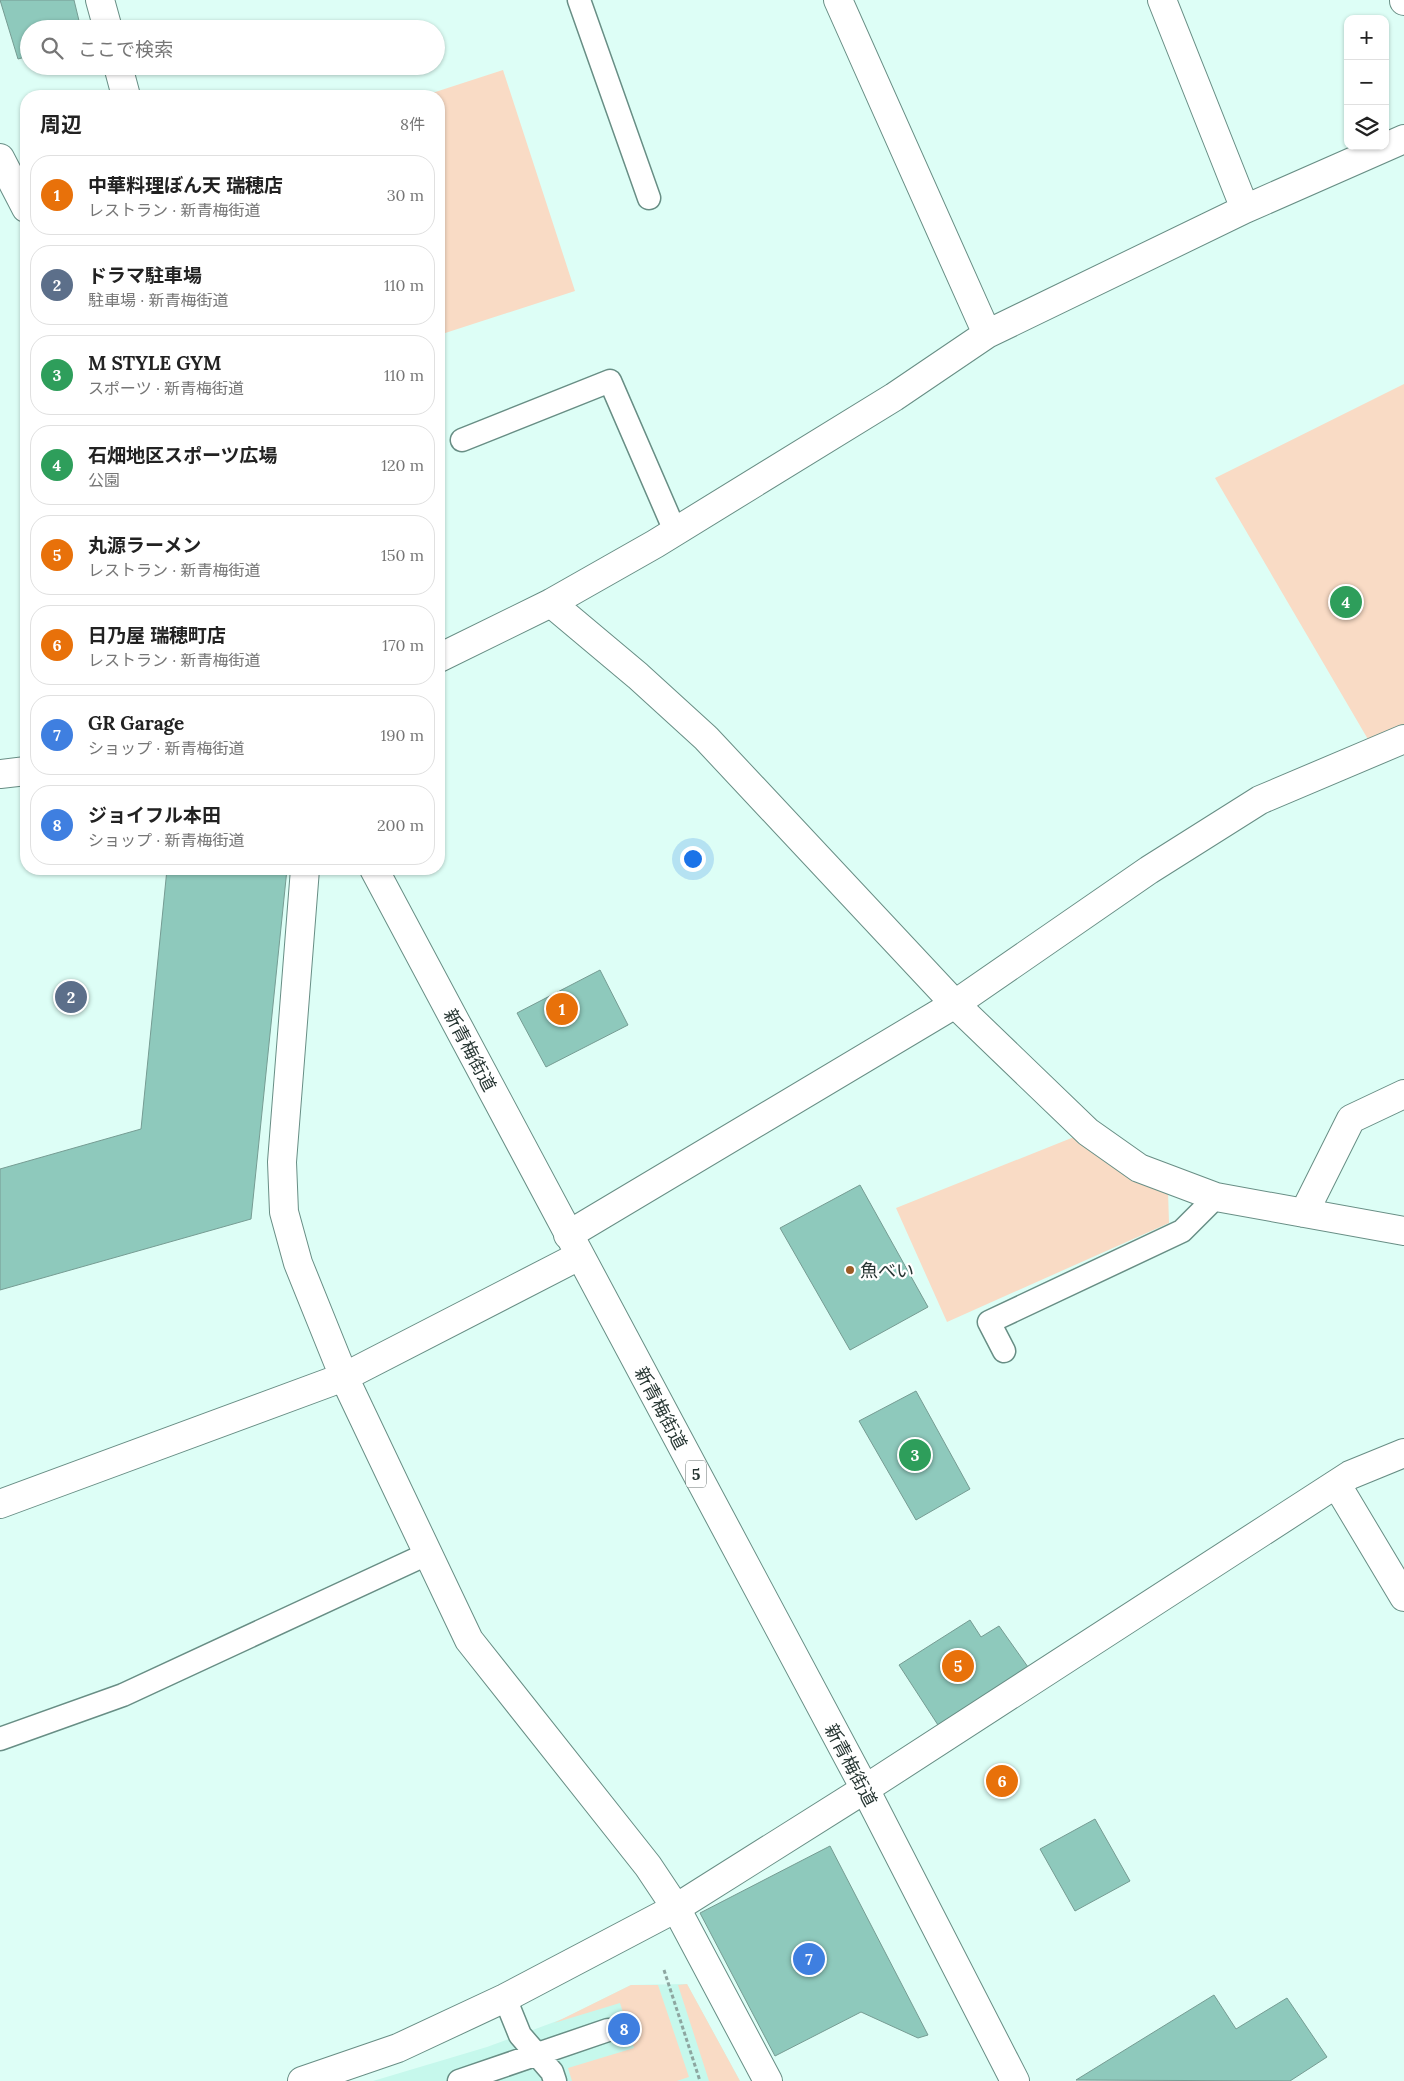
<!DOCTYPE html>
<html lang="ja">
<head>
<meta charset="utf-8">
<style>
  body { margin:0; font-family:Lora,"Noto Sans JP",serif; background:#f2f2f2; color:#222 }
  .controls { position:absolute; right:15px; top:15px; display:grid; overflow:hidden; border-radius:10px; box-shadow:0 1px 4px #0004 }
  .controls button { width:45px; height:45px; display:grid; place-items:center; padding:0; border:0; border-bottom:1px solid #e0e0e0; background:#fff; color:#222; font:25px sans-serif }
  .you { position:absolute; left:692px; top:858px; width:18px; height:18px; margin:-12px; border:4px solid #fff; border-radius:50%; background:#1a73e8; box-shadow:0 0 0 8px #1a73e833 }
  .badge { display:grid; place-items:center; width:32px; height:32px; border-radius:50%; background:#9d5d26; color:#fff; font-size:16px; font-weight:700 }
  .pin { position:absolute; translate:-50% -50%; border:2px solid #fff; box-shadow:0 1px 5px #0006 }
  .list { margin:0; padding:0; list-style:none }
  h2 { display:flex; justify-content:space-between; align-items:center; height:65px; margin:0; padding:0 20px; font-size:21px }
  h2 small { font-size:16px; font-weight:400; color:#767676 }
  .list li { display:grid; grid-template-columns:32px 1fr auto; gap:15px; align-items:center; box-sizing:border-box; height:80px; margin:0 10px 10px; padding:0 10px; border:1px solid #e0e0e0; border-radius:20px }
  .list b { display:block; font-size:19px; white-space:nowrap }
  .list p { margin:0; font-size:16px; white-space:nowrap; color:#767676 }
  .list em { font-size:16px; font-style:normal; color:#767676 }
  .icon { flex:none; width:28px; height:28px; fill:none; stroke:currentColor; stroke-width:2; stroke-linecap:round; stroke-linejoin:round }
  .map { position:relative; flex:none; width:1404px; height:2081px; overflow:hidden }
  .search { position:absolute; background:#fff; box-shadow:0 1px 4px #0004; left:20px; top:20px; width:425px; height:55px; display:flex; align-items:center; gap:12px; box-sizing:border-box; padding:0 18px; border-radius:28px; color:#767676; font-size:19px }
  .panel { position:absolute; background:#fff; box-shadow:0 1px 4px #0004; left:20px; top:90px; width:425px; height:785px; border-radius:20px }
  .map>svg:first-child { display:block }
  .built { fill:#c6f8ec }
  .green { fill:#f9dbc5 }
  .building { fill:#8ec9bc; stroke:#769c93 }
  .lines { fill:none; stroke-linecap:round; stroke-linejoin:round }
  .service-casing { stroke:#688e85; stroke-width:25 }
  .minor-casing { stroke:#688e85; stroke-width:30 }
  .tertiary-casing { stroke:#688e85; stroke-width:30 }
  .primary-casing { stroke:#688e85; stroke-width:30 }
  .path { stroke:#8da6a0; stroke-width:3; stroke-dasharray:4 2.5; stroke-linecap:butt }
  .service { stroke:#fff; stroke-width:22 }
  .minor { stroke:#fff; stroke-width:28 }
  .tertiary { stroke:#fff; stroke-width:28 }
  .primary { stroke:#fff; stroke-width:28 }
  .poi-dot { fill:#9d5d26; stroke:#fff; stroke-width:2 }
  .labels { text-anchor:middle; dominant-baseline:central; stroke-width:4.5; stroke-linejoin:round; paint-order:stroke }
  .shield { fill:#fff; stroke:#687270; stroke-width:1 }
  .shield-label { font-size:16px; font-weight:bold; fill:#273633 }
  .street-label { font-size:18px; fill:#273633; stroke:#fff }
  .poi-label { font-size:18px; fill:#273633; stroke:#fff; text-anchor:start }
</style>
</head>
<body>
<div class="map">
<svg width="1404" height="2081" viewBox="0 0 1404 2081">
  <rect width="100%" height="100%" fill="#ddfef6"/>
  <!-- built -->
  <path class="built" d="M687,1984l53,97h-367l114,-34 78,-29 66,-33z"/>
  <!-- green -->
  <path class="green" d="M503,70l72,221 -136,44v-239h-16z
    M1404,384v341l-35,16 -154,-263z
    M1074,1137l94,54 1,32 -222,99 -51,-114z
    M687,1984l53,97h-31l-31,-96z
    M631,1985h27l31,92 -12,4h-105l-4,-13 66,-20 -14,-45 -66,20z"/>
  <!-- building -->
  <path class="building" d="M0,0h74l7,29h-52v27l-11,3z
    M167,869h120l-36,350 -251,71v-121l141,-40z
    M600,970l28,55 -82,42 -29,-54z
    M860,1185l68,122 -78,43 -70,-122z
    M916,1391l54,98 -54,31 -57,-99z
    M970,1620l11,17 18,-11 29,41 -90,58 -39,-60z
    M1095,1819l35,62 -55,30 -35,-62z
    M830,1846l98,189 -10,3 -57,-26 -86,44 -75,-143z
    M1214,1995l22,34 51,-31 40,59 -37,24 -214,-1z"/>
  <g class="lines">
    <!-- service casing -->
    <g class="service-casing">
      <path id="service" d="M579,0l70,198
        M462,440l148,-59 65,150
        M1004,1351l-15,-29 193,-91 34,-34
        M0,1739l123,-44 304,-141
        M505,1998l15,37 32,37 3,9
        M459,2081l149,-51"/>
    </g>
    <!-- minor casing -->
    <g class="minor-casing">
      <path id="minor" d="M100,0l8,29
        M838,0l149,334
        M1162,0l83,209
        M1404,0v1
        M118,66l8,30
        M551,603l87,73 68,62 249,266 133,128 51,36 77,29 188,34
        M439,658l112,-55 104,-59 239,-147 93,-63 258,-125 159,-70
        M0,774l26,-3
        M305,869l-23,293 2,50 14,51 46,114 125,263 179,226 28,42 92,173
        M1304,1213l47,-94 53,-25
        M568,1235l387,-231 194,-134 111,-70 144,-61
        M1337,1485l67,112
        M0,1504l344,-127 235,-121
        M865,1789l485,-314 54,-22"/>
    </g>
    <!-- tertiary casing -->
    <g class="tertiary-casing">
      <path id="tertiary" d="M302,2081l96,-33 107,-50 171,-90 189,-119"/>
    </g>
    <!-- primary casing -->
    <g class="primary-casing">
      <path id="primary" d="M0,158l26,50
        M374,869l491,920 150,292"/>
    </g>
    <!-- path -->
    <path class="path" d="M664,1970l36,111"/>
    <!-- service -->
    <use href="#service" class="service"/>
    <!-- minor -->
    <use href="#minor" class="minor"/>
    <!-- tertiary -->
    <use href="#tertiary" class="tertiary"/>
    <!-- primary -->
    <use href="#primary" class="primary"/>
  </g>
  <!-- markers -->
  <circle class="poi-dot" cx="850" cy="1270" r="5"/>
  <g class="labels">
    <!-- shield labels -->
    <rect class="shield" x="686" y="1460.5" width="20" height="27" rx="4"/>
    <g class="shield-label">
      <text x="696" y="1474">5</text>
    </g>
    <!-- street labels -->
    <g class="street-label">
      <text transform="translate(470 1050) rotate(62)">新青梅街道</text>
      <text transform="translate(661 1408) rotate(62)">新青梅街道</text>
      <text transform="translate(851 1765) rotate(62)">新青梅街道</text>
    </g>
    <!-- poi labels -->
    <g class="poi-label">
      <text x="860" y="1270">魚べい</text>
    </g>
  </g>
</svg>
<div class="controls">
<button>+</button>
<button>−</button>
<button><svg class="icon" aria-label="layers" viewBox="0 0 24 24"><path d="M12 4l9 5-9 5-9-5zM3 14l9 5 9-5"/></svg></button>
</div>
<div class="you"></div>
<div class="pin badge" style="left:562px;top:1009px;background:#e8710a">1</div>
<div class="pin badge" style="left:71px;top:997px;background:#5c6f8a">2</div>
<div class="pin badge" style="left:915px;top:1455px;background:#2e9e5b">3</div>
<div class="pin badge" style="left:1346px;top:602px;background:#2e9e5b">4</div>
<div class="pin badge" style="left:958px;top:1666px;background:#e8710a">5</div>
<div class="pin badge" style="left:1002px;top:1781px;background:#e8710a">6</div>
<div class="pin badge" style="left:809px;top:1959px;background:#3f7fe0">7</div>
<div class="pin badge" style="left:624px;top:2029px;background:#3f7fe0">8</div>
<div class="search"><svg class="icon" aria-label="search" viewBox="0 0 24 24"><circle cx="10" cy="10" r="6"/><path d="M15 15l6 6"/></svg>ここで検索</div>
<section class="panel">
<h2>周辺<small>8件</small></h2>
<ul class="list">
<li><span class="badge" style="background:#e8710a">1</span><div><b>中華料理ぼん天 瑞穂店</b><p>レストラン · 新青梅街道</p></div><em>30 m</em></li>
<li><span class="badge" style="background:#5c6f8a">2</span><div><b>ドラマ駐車場</b><p>駐車場 · 新青梅街道</p></div><em>110 m</em></li>
<li><span class="badge" style="background:#2e9e5b">3</span><div><b>M STYLE GYM</b><p>スポーツ · 新青梅街道</p></div><em>110 m</em></li>
<li><span class="badge" style="background:#2e9e5b">4</span><div><b>石畑地区スポーツ広場</b><p>公園</p></div><em>120 m</em></li>
<li><span class="badge" style="background:#e8710a">5</span><div><b>丸源ラーメン</b><p>レストラン · 新青梅街道</p></div><em>150 m</em></li>
<li><span class="badge" style="background:#e8710a">6</span><div><b>日乃屋 瑞穂町店</b><p>レストラン · 新青梅街道</p></div><em>170 m</em></li>
<li><span class="badge" style="background:#3f7fe0">7</span><div><b>GR Garage</b><p>ショップ · 新青梅街道</p></div><em>190 m</em></li>
<li><span class="badge" style="background:#3f7fe0">8</span><div><b>ジョイフル本田</b><p>ショップ · 新青梅街道</p></div><em>200 m</em></li>
</ul>
</section>
</div>
</body>
</html>
